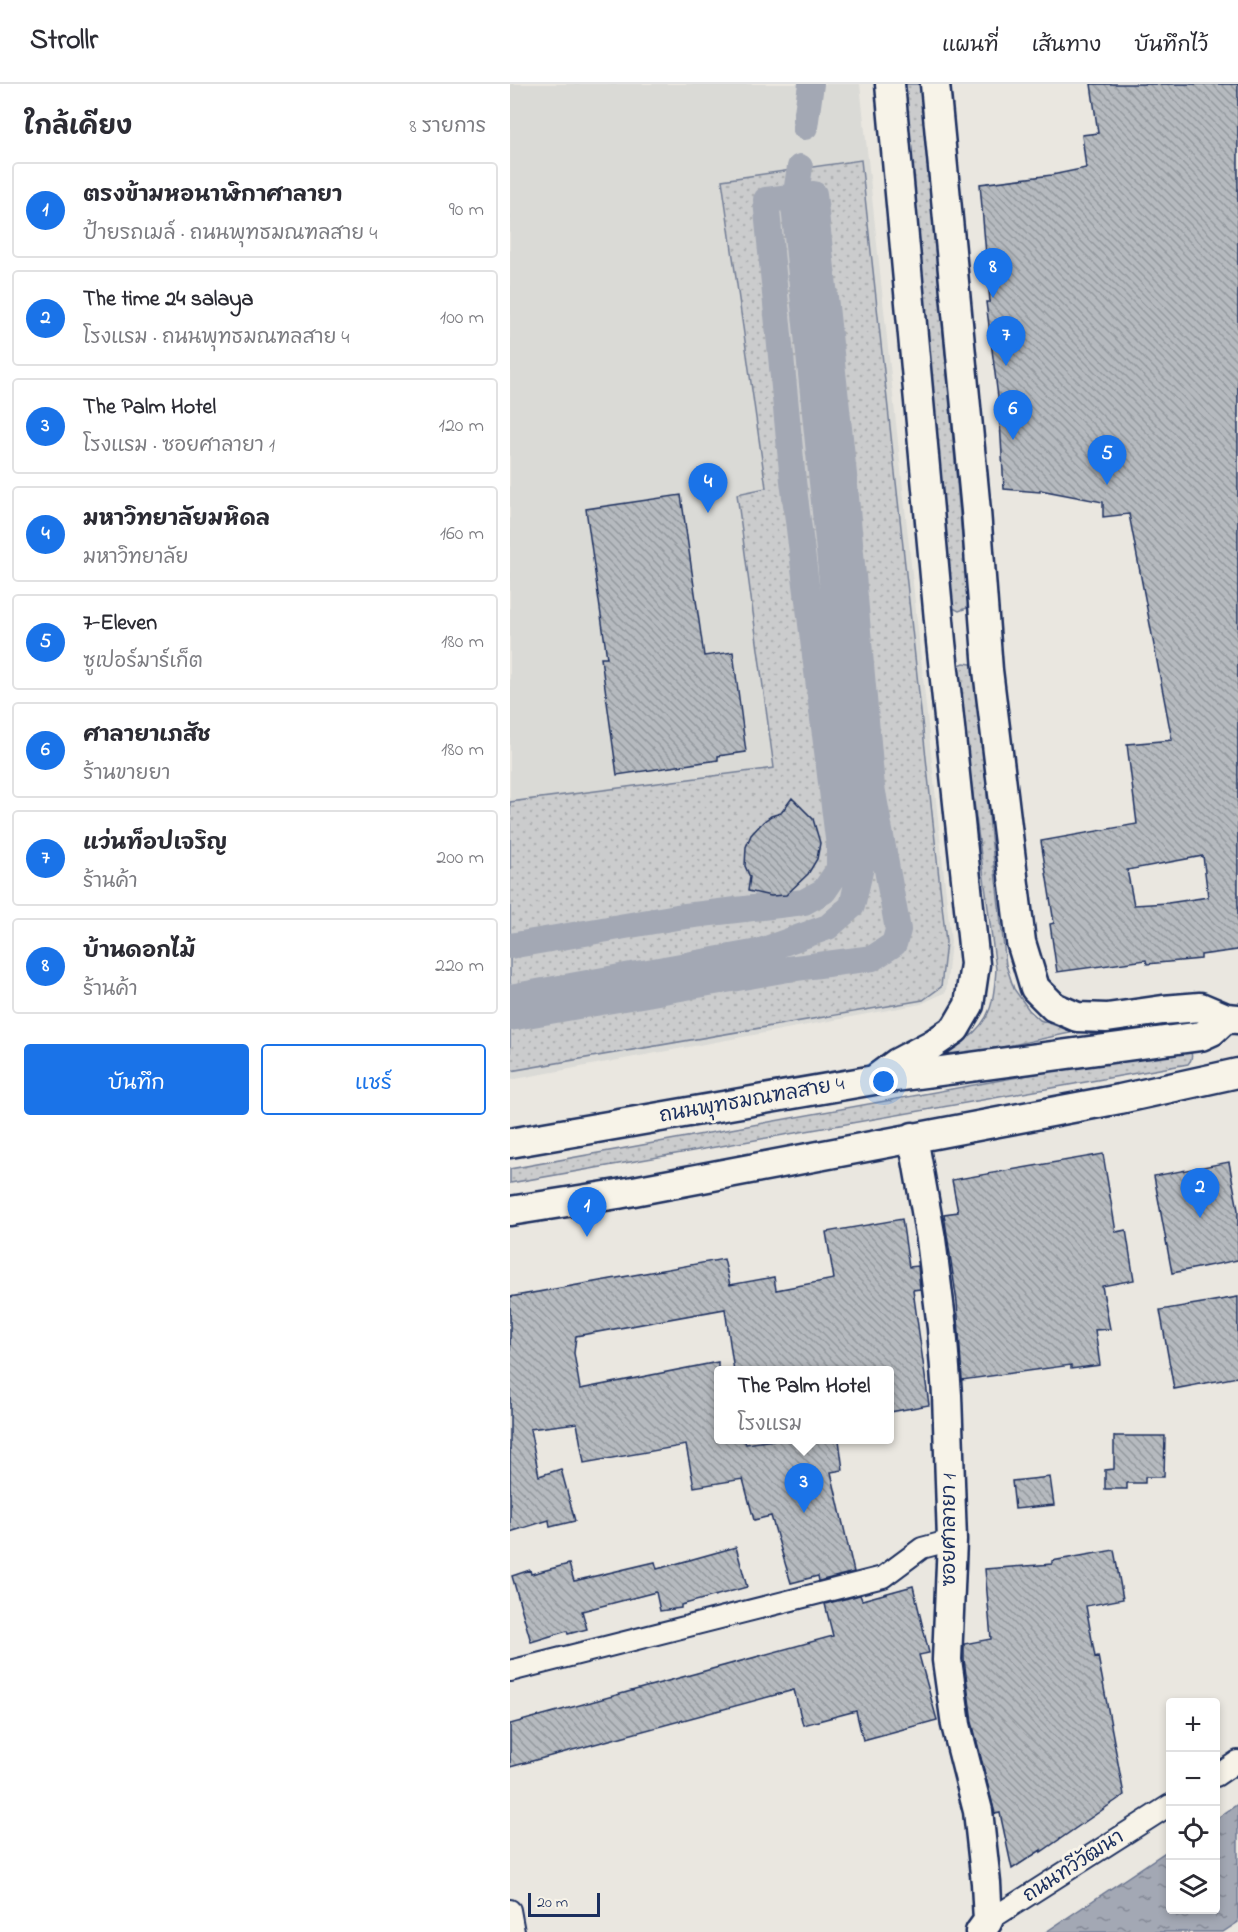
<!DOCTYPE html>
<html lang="th">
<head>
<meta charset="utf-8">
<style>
  body { margin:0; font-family:"Indie Flower","Playpen Sans Thai",sans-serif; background:#f7f7f7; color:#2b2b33 }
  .controls { position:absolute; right:18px; bottom:18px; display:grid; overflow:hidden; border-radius:6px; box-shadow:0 3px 9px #0003 }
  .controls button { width:54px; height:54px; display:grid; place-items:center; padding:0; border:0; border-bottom:2px solid #e1e1e2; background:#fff; color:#2b2b33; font:30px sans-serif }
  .scale { position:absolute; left:18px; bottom:15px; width:72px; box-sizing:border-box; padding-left:6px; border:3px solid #1b2f5e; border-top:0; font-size:16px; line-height:21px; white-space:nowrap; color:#1b2f5e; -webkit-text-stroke:4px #f7f3e8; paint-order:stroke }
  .you { position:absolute; left:374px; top:998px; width:21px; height:21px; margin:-15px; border:4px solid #fff; border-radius:50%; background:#1a73e8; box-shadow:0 0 0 9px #1a73e833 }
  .badge { display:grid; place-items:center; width:39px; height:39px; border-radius:50%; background:#1a73e8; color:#fff; font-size:20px; font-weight:700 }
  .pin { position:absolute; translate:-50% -50px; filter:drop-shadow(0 2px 3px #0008) }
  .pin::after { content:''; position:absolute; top:32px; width:21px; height:18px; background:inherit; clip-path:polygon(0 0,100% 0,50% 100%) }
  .popup { position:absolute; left:204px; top:1282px; width:180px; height:78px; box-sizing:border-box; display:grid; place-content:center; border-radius:6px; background:#fff; filter:drop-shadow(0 2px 4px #0005); font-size:20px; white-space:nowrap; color:#7c7c81 }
  .popup b { font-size:22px; color:#2b2b33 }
  .popup::after { content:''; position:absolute; left:50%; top:100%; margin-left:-12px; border:12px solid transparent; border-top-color:#fff }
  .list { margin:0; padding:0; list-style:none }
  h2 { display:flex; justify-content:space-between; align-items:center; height:78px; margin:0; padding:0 24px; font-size:26px }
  h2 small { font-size:20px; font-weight:400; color:#7c7c81 }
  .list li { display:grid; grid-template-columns:39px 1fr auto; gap:18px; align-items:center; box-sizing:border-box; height:96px; margin:0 12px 12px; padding:0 12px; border:2px solid #e1e1e2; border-radius:6px }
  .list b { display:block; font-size:22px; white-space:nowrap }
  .list p { margin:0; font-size:20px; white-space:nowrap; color:#7c7c81 }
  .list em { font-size:20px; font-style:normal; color:#7c7c81 }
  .actions { display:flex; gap:12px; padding:18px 24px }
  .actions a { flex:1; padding:14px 0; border:2px solid #1a73e8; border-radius:6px; text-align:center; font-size:21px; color:#1a73e8 }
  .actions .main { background:#1a73e8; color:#fff }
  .icon { flex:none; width:33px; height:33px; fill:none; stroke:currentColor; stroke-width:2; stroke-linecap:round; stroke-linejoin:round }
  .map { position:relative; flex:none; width:728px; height:1848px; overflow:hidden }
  header { display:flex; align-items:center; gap:36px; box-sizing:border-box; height:84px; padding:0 30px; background:#fff; border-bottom:2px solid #e1e1e2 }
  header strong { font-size:28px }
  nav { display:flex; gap:33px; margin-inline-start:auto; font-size:21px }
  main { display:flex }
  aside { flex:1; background:#fff }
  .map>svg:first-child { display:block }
  .built { fill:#dadad6 }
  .grass { fill:url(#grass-dots); stroke:#737e96; stroke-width:1.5 }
  .water { fill:url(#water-ripples); stroke:#6d7892; stroke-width:1.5 }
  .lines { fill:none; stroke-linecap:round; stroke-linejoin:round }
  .canal { stroke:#a3a8b4; stroke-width:26 }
  .building { fill:url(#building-back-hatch); stroke:#1b2f5e; stroke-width:1.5; fill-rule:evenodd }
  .street-casing { stroke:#1b2f5e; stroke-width:24 }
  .secondary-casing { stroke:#1b2f5e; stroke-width:33 }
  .street { stroke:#f7f3e8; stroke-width:20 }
  .secondary { stroke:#f7f3e8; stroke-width:28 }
  .labels { text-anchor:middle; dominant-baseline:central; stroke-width:6; stroke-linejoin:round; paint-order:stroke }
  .street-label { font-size:20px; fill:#1b2f5e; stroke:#f7f3e8 }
</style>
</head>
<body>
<header>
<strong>Strollr</strong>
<nav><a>แผนที่</a><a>เส้นทาง</a><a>บันทึกไว้</a></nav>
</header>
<main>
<aside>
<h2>ใกล้เคียง<small>8 รายการ</small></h2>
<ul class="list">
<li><span class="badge">1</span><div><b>ตรงข้ามหอนาฬิกาศาลายา</b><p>ป้ายรถเมล์ · ถนนพุทธมณฑลสาย 4</p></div><em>90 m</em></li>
<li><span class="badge">2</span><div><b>The time 24 salaya</b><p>โรงแรม · ถนนพุทธมณฑลสาย 4</p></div><em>100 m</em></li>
<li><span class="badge">3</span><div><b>The Palm Hotel</b><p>โรงแรม · ซอยศาลายา 1</p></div><em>120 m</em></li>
<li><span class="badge">4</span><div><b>มหาวิทยาลัยมหิดล</b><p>มหาวิทยาลัย</p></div><em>160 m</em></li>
<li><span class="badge">5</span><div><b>7-Eleven</b><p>ซูเปอร์มาร์เก็ต</p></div><em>180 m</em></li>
<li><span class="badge">6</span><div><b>ศาลายาเภสัช</b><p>ร้านขายยา</p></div><em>180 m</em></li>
<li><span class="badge">7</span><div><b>แว่นท็อปเจริญ</b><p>ร้านค้า</p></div><em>200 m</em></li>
<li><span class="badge">8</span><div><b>บ้านดอกไม้</b><p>ร้านค้า</p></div><em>220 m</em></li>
</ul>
<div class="actions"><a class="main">บันทึก</a><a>แชร์</a></div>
</aside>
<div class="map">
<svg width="728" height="1848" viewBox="0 0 728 1848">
  <defs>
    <pattern id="grass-dots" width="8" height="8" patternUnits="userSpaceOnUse" patternTransform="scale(1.5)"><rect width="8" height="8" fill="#cbcccd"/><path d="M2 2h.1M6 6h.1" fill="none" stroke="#aeb0b2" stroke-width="1.8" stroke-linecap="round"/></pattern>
    <pattern id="water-ripples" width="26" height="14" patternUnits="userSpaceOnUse" patternTransform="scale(1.5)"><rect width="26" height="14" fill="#a3a8b4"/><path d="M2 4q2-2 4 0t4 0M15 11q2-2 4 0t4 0" fill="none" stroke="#848996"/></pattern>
    <pattern id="building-back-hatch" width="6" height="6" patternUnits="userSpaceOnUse" patternTransform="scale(1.5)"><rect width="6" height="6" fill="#b6babf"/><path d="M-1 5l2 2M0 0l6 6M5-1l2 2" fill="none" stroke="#93989e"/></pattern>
  </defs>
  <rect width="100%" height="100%" fill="#eae7e0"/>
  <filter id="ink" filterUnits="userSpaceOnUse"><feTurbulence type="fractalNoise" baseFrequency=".0167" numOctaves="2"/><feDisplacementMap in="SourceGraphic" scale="12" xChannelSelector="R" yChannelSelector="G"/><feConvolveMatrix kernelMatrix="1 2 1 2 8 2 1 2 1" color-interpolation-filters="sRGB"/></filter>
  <g filter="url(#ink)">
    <!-- built -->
    <path class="built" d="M0,0h350l91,857 -5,51 -25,12 -411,76z"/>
    <!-- grass -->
    <path class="grass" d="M394,0h16l48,517 -1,7 -8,3 -6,-3 -2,-6z
      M351,76l85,782 -5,45 -18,13 -413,71v-269l264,-34 -37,-274 29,-6 -44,-308z
      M454,579l7,1 4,6 16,167 15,128 8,24 15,21 11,10 17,6 27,4 -81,17 -66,10c9,-7 20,-11 29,-18 26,-19 28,-39 30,-70l-39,-296 2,-8z
      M673,963l7,1c2,7 3,11 -2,16l-678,119v-14z"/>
    <!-- water -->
    <path class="water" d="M728,1720v118l-15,10h-177l124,-83v61h46v-91z"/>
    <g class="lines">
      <!-- canal -->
      <path class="canal" d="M295,43l6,-43
        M0,862l167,-29 127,-15 20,-11 15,-22v-23l-46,-365 -27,-281 48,-6 30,281 28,312 26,143 -4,14 -21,14 -85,11 -278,49
        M0,913l248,-45 70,-25 24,-21 9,-39 -67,-661 6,-39"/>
    </g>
    <!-- building -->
    <path class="building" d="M581,0h147v861l-1,5 -36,5v4l-54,5 -1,-4 -89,12 -7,-48 4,-1 -13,-82 96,-17 -10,-80 45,-4 -43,-226 -26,3v-15l-63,-12v2l-36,-3 -5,-84 -13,-103h4l-10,-118 72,-9 34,-7 -4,-33 16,-2zM693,772l5,41 -40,6 -34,2 -7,-35z
      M171,411l23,161 29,-4 13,100 -28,4v4l-101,15 -16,-117h6l-21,-149z
      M282,714l21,21 7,24 -3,16 -9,15 -22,21 -15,1 -23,-5 2,-14 -5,-11 1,-19 5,-12 12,-13 8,-6 10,-3z
      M593,1070l13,78 10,-2 8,50 -32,6 8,43 -15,1 5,35 -29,4v-4l-109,15 -5,-78 -13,-88 14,-2 -6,-32z
      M719,1078l9,48v50l-66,13 -18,-97z
      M392,1135l7,48 9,-1 2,23 -7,1 16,115 -39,7v-41h-156l-9,-62 -149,27 -2,17 6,36 138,-27v78h26l2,4 27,-4h66l4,30 -12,2 23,100 -35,9 -1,-5 -27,7 -20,-67 -17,4 -11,-41 -49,8 -8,-42 -102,18 -7,-40 -47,6 9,47 22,-7 14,52 -25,6 -1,-7 -39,12v-235l214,-38 6,26 44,-8 2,13 58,-11 -8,-47z
      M728,1213v80l-64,12 -14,-79z
      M604,1352h51l-1,41h-19v6h-18v6h-22v-19l9,-1z
      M540,1393l4,28 -39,4 -3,-28z
      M226,1463l11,40 -66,18v3l-21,3 -4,-19 -74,19 5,18 -19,5 -1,-3 -36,11 -19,-66 18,-6 1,4 38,-10 5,17 81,-19 2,7z
      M604,1466l9,49 -37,7 9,51 3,-1 26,139 -83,57v-2l-29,19 -12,-56 -5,1 -23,-92 -8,-63v-15l27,-5 -6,-70 67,-5v-3z
      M403,1502l16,67 -10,2 18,65 -74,20 -7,-29 -53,14 -9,-35 -284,77v-43l323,-88 -8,-32 35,-9 2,5z"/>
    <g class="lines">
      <!-- street casing -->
      <g class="street-casing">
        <path id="street" d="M0,1587l373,-94 39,-29 30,-8
          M706,1692l22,-15
          M0,1826l4,22
          M478,1837l182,-116"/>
      </g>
      <!-- secondary casing -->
      <g class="secondary-casing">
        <path id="secondary" d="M425,0l41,427 12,159 33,272 14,46 19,19 23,10 30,1 56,-8 37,-3 26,11 12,1
          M364,996l23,-17 36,-19 22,-15 14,-24 6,-41 -34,-322 -51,-558
          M403,1053l18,102 11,89 5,67 5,145 -5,120 9,65 22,86 8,72 2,38 -8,11
          M0,1059l364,-63 327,-44 11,-5 14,-13
          M0,1127l108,-17 502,-95 118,-26"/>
      </g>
      <!-- street -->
      <use href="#street" class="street"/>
      <!-- secondary -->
      <use href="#secondary" class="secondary"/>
    </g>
  </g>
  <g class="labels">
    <!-- street labels -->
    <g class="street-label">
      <text transform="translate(242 1017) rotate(-10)">ถนนพุทธมณฑลสาย 4</text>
      <text transform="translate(440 1446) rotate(-90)">ซอยศาลายา 1</text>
      <text transform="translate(564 1783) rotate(-33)">ถนนทวีวัฒนา</text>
    </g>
  </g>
</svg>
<div class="controls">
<button>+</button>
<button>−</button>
<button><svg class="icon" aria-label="locate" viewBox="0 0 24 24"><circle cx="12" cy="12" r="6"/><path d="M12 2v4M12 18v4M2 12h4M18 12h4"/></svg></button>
<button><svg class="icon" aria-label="layers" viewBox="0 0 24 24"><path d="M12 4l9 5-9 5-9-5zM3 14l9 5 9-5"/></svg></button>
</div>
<div class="scale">20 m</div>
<div class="you"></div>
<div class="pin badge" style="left:77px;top:1153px">1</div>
<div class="pin badge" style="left:690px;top:1134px">2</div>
<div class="pin badge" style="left:294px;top:1429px">3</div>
<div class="popup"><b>The Palm Hotel</b>โรงแรม</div>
<div class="pin badge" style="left:198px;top:429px">4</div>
<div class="pin badge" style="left:597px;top:401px">5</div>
<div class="pin badge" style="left:503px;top:356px">6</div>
<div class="pin badge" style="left:496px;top:282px">7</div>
<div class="pin badge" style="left:483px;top:214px">8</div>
</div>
</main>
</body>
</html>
